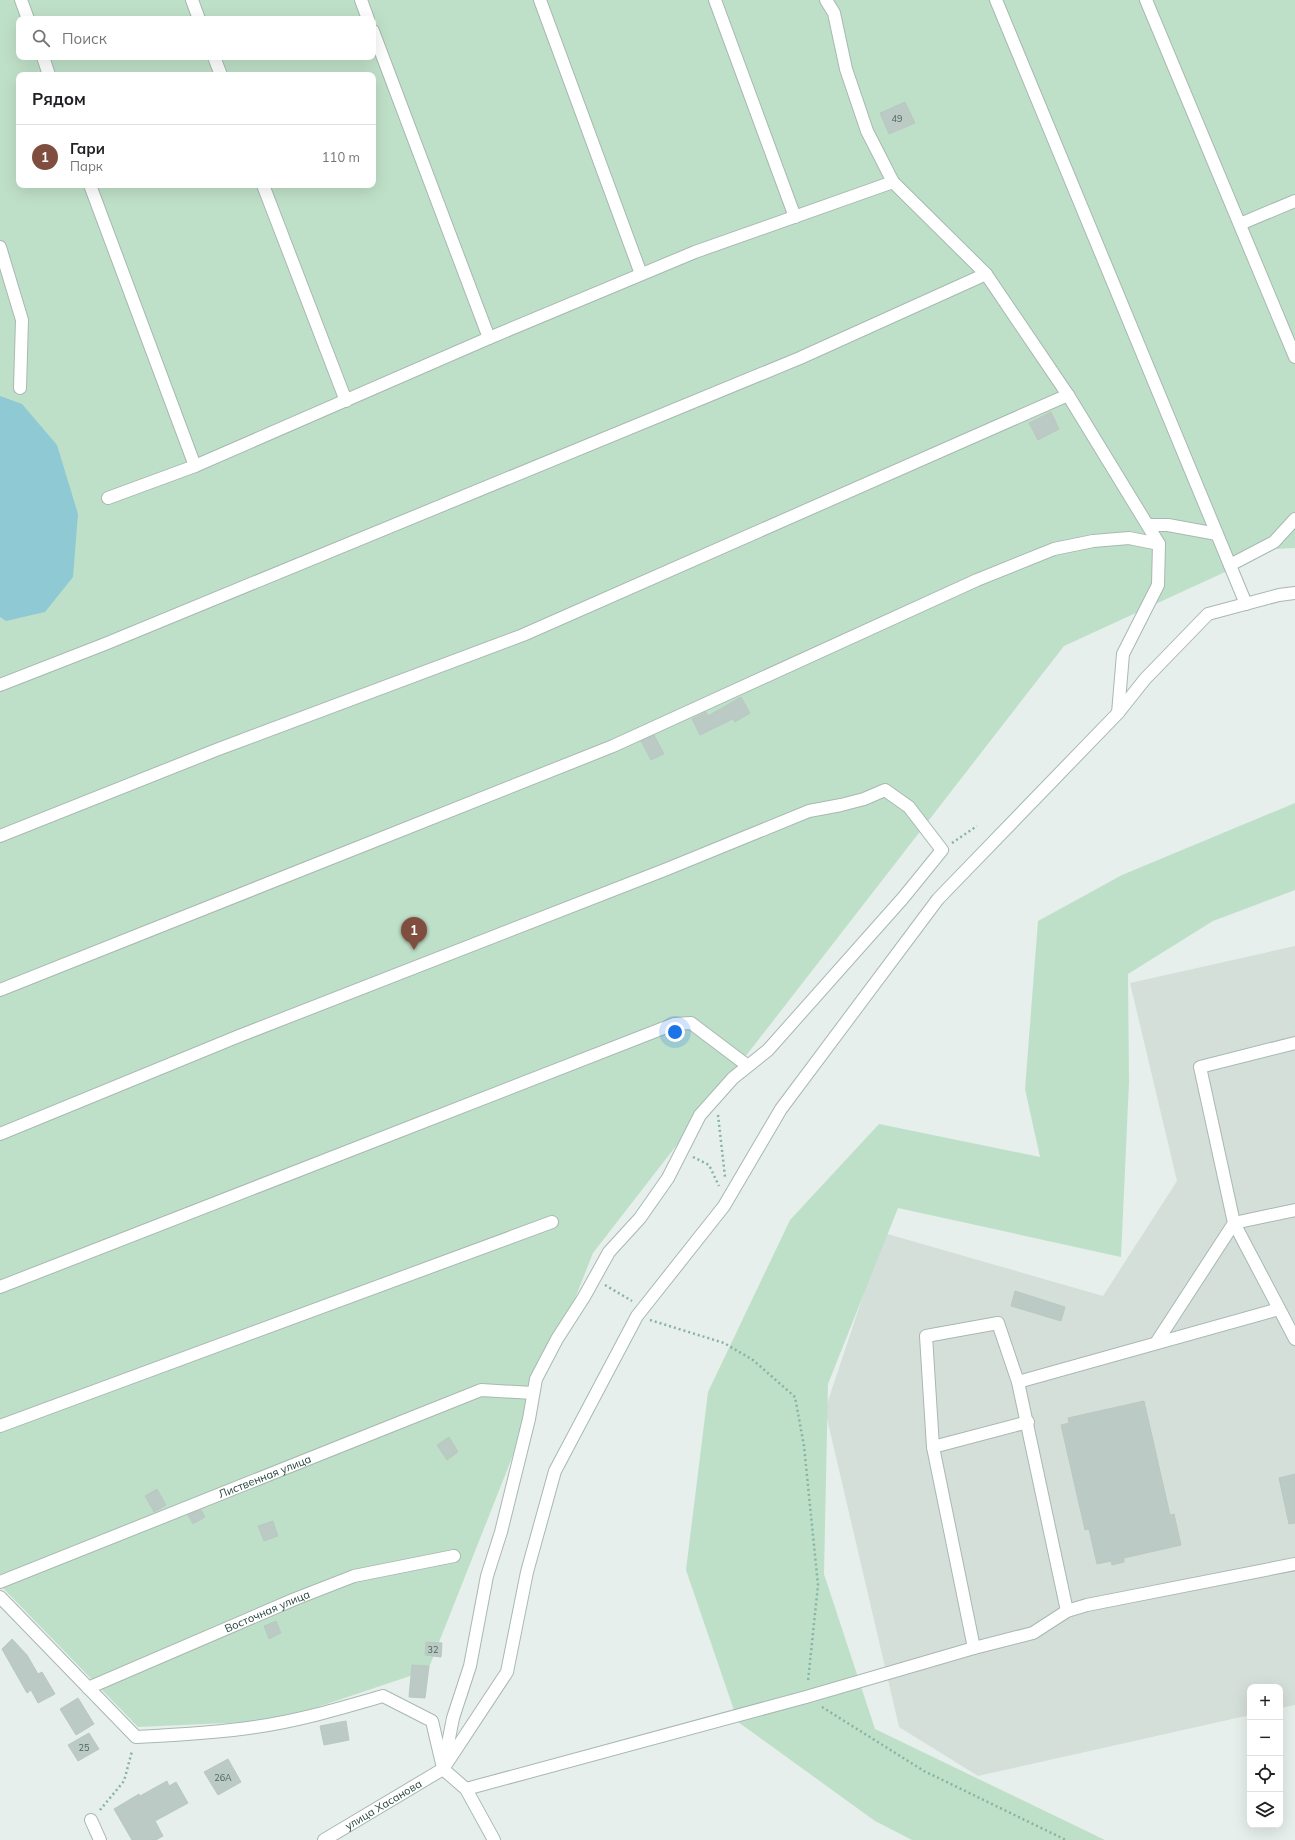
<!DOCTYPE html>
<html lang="ru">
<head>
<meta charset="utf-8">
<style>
  body { margin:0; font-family:Mulish,sans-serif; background:#f2f2f2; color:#202124 }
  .controls { position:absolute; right:12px; bottom:12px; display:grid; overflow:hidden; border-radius:8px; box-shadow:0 4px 16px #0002 }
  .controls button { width:36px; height:36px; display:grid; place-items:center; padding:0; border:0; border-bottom:1px solid #e0e0e0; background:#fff; color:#202124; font:20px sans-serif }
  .you { position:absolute; left:675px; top:1032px; width:14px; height:14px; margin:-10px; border:3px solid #fff; border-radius:50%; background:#1a73e8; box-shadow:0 0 0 6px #1a73e833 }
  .badge { display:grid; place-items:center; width:26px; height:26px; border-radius:50%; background:#7f4e3f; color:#fff; font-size:13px; font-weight:700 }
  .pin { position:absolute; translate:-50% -33px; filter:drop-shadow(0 1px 2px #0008) }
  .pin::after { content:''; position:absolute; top:21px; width:14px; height:12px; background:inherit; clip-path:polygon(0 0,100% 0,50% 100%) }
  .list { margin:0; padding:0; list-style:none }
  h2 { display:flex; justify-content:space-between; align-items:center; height:52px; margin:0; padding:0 16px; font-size:17px }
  h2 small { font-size:13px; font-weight:400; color:#757577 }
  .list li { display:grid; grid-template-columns:26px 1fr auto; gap:12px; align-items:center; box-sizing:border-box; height:64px; padding:0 16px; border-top:1px solid #e0e0e0 }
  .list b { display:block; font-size:15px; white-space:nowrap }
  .list p { margin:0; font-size:13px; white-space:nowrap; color:#757577 }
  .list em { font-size:13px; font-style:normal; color:#757577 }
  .icon { flex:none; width:22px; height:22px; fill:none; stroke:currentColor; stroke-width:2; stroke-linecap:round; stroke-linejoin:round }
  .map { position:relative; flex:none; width:1295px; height:1840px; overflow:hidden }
  .search { position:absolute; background:#fff; box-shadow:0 4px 16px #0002; left:16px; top:16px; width:360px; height:44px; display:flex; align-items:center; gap:10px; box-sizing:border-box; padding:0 14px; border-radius:8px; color:#757577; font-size:15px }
  .panel { position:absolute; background:#fff; box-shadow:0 4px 16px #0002; left:16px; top:72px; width:360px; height:116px; border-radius:8px }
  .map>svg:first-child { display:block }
  .built { fill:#d4dfda }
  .green { fill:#bfe0c8; fill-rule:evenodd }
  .water { fill:#8ec9d4 }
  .building { fill:#bbcac4; stroke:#b8c9c2 }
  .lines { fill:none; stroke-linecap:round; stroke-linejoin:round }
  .minor-casing { stroke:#a8b8b2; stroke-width:14 }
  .path { stroke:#86b3a5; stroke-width:2.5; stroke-dasharray:2 3; stroke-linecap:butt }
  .minor { stroke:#fff; stroke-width:12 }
  .labels { text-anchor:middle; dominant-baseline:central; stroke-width:4; stroke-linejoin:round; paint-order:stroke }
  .number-label { font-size:9px; fill:#4a645c }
  .street-label { font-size:11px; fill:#24423a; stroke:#f7fbf9 }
</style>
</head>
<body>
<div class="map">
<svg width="1295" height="1840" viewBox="0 0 1295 1840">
  <rect width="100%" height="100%" fill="#e6efeb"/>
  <!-- built -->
  <path class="built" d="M1295,946v759l-15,3v-21h-30v28l-272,61 -79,-49 -74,-317 59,-177 219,63 74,-115 -47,-198z"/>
  <!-- green -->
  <path class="green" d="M0,0h1295v548l-20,1 -211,97 -471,607 -165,417 -152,51 -138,6 -138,-142zM19,19h354v38h-354zM19,75h354v110h-354z
    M1295,803v87l-82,31 -85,53 1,108 -8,175 -223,-49 -70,176 -4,190 51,155 230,111h-193l-37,-19 -137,-99 -52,-152 22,-178 82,-172 89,-96 161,33 -15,-68 13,-168 84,-46z"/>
  <!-- water -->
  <path class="water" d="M0,396l22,8 35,41 21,69 -5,63 -28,35 -39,9 -6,-4z"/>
  <!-- building -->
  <path class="building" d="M905,102l10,21 -26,11 -9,-21z
    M1051,412l8,17 -21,11 -9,-17z
    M741,697l9,16 -15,9 -2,-3 -33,16 -8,-16 14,-7 2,4z
    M654,735l10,19 -13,6 -10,-19z
    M1015,1291l50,16 -4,14 -50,-15z
    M1144,1401l26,114 4,-1 7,31 -57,13v4l-12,3 -1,-4 -14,3 -8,-35 -4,1 -24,-105 8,-2 -1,-5z
    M449,1437l9,15 -11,8 -10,-15z
    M1295,1474v49l-6,1 -10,-46z
    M157,1489l9,16 -12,7 -9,-16z
    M201,1510l4,7 -12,7 -5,-9z
    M273,1521l5,15 -14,5 -6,-15z
    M276,1621l5,12 -12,6 -5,-13z
    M12,1639l15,16 11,19 4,-2 13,22 -17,9 -7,-13 -4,3 -25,-44z
    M426,1642l16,1 -1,14 -16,-2z
    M412,1665l17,1 -4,32 -16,-1z
    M78,1698l16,26 -18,11 -16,-26z
    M346,1721l3,19 -25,5 -4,-19z
    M89,1733l10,16 -21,12 -10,-16z
    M228,1759l13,23 -23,13 -14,-23z
    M167,1781l2,5 7,-4 12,21 -33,18 8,15 -7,4h-24l-18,-31 25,-15 1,2z"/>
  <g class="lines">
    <!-- minor casing -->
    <g class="minor-casing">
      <g id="minor">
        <path d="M21,0l7,19"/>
        <path d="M192,0l7,19"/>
        <path d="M361,0l7,19"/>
        <path d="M540,0l101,274"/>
        <path d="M715,0l80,217"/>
        <path d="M826,0l8,13 12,56 21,62 26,51 93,92 82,121 91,149 -1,41 -35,69 -5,59"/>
        <path d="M996,0l250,604"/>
        <path d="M1146,0l149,357"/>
        <path d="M373,31l116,307"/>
        <path d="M43,57l6,18"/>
        <path d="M214,57l7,18"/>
        <path d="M90,185l105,281"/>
        <path d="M263,185l83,216"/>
        <path d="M1240,224l55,-23"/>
        <path d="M0,247l22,73 -2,68"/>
        <path d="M108,498l87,-32 294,-128 206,-86 198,-70"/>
        <path d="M1148,525h20l49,9"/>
        <path d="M1230,565l44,-23 21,-23"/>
        <path d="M0,685l105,-41 695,-286 186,-84"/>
        <path d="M0,836l216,-86 307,-115 545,-240"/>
        <path d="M0,990l613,-244 364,-166 77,-31 39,-8 36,-3 30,6"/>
        <path d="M0,1134l239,-98 428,-167 142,-58 32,-6 23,-6 21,-9 24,17 33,43 -39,48 -135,152 -35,28 -33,37 -32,63 -28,40 -31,34 -25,45 -27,42 -21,40 -7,40 -28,113 -14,44 -17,90 -17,52 -10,51"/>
        <path d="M1295,1210l-61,13 61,116"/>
        <path d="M0,1287l674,-263 17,-1 53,40"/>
        <path d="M1156,1343l78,-120 -34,-156 95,-24"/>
        <path d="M0,1426l552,-204"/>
        <path d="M933,1447l-7,-111 72,-13 20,59"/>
        <path id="s1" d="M0,1582l481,-192 52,3"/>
        <path d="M0,1597l136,140c40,-2 80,-4 119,-10 44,-6 86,-19 128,-31l49,25 10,43"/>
        <path d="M1067,1611l-49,-229 261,-73"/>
        <path d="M974,1648l-41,-201 95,-25"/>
        <path id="s2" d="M88,1688l207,-89 59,-23 100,-20"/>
        <path d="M443,1769l23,20 28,51"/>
        <path d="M466,1789l340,-92 168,-49 59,-15 34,-22 20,-6 208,-41"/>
        <path d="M91,1820l9,20"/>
        <path id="s3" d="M324,1840l119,-71 64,-97 20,-100 28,-101 82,-155 87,-110 57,-97 157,-210 180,-186 27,-34 63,-65 71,-19 16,-2"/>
      </g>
    </g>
    <!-- path -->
    <path class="path" d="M952,843l25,-17
      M718,1115l7,62
      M693,1157l16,8 10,21
      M605,1285l27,16
      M650,1320l74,23 29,17 42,37 9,49 14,139 -10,96
      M822,1707l102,64 142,69
      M100,1810l24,-29 8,-30"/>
    <!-- minor -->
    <use href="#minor" class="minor"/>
  </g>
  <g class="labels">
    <!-- number labels -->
    <g class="number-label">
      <text x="897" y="118">49</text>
      <text x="433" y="1649">32</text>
      <text x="84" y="1747">25</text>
      <text x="223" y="1777">26А</text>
    </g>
    <!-- street labels -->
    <g class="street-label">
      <text stroke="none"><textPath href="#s1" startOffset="285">Лиственная улица</textPath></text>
      <text stroke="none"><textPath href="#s2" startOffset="195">Восточная улица</textPath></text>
      <text stroke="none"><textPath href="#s3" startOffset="69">улица Хасанова</textPath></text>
    </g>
  </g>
</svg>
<div class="controls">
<button>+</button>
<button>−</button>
<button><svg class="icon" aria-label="locate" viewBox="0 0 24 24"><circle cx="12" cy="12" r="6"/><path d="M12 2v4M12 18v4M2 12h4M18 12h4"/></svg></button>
<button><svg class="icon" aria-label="layers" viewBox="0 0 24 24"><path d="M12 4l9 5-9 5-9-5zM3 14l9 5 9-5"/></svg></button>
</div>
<div class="you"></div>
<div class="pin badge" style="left:414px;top:950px">1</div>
<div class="search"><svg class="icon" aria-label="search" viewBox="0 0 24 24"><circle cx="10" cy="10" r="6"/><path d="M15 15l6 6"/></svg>Поиск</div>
<section class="panel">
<h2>Рядом<small></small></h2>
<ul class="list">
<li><span class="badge">1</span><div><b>Гари</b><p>Парк</p></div><em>110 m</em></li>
</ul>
</section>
</div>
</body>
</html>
